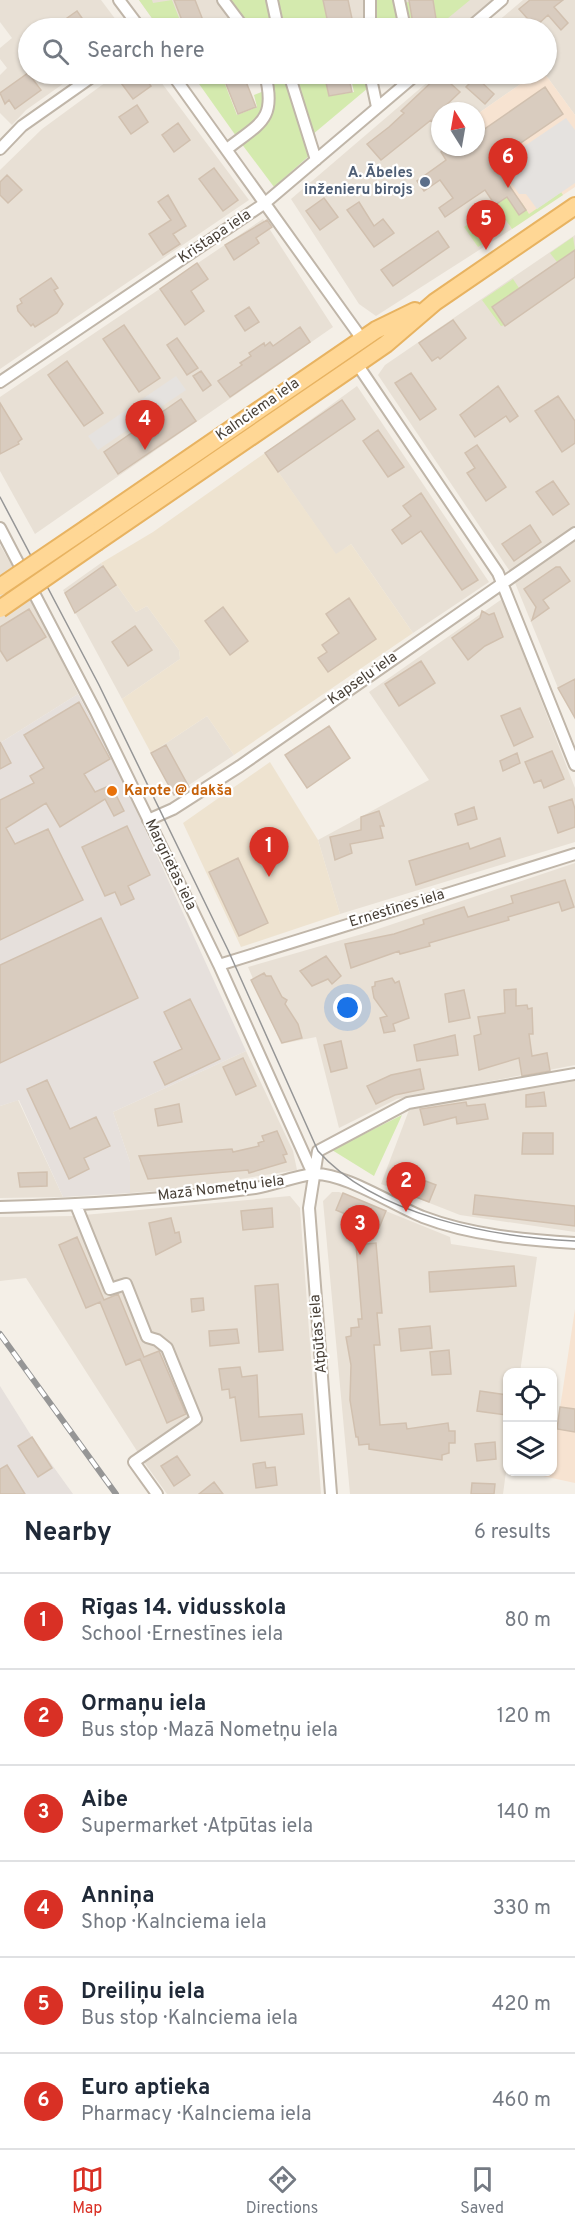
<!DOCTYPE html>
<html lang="en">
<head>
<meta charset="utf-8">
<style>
  body { margin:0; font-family:Overpass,sans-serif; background:#f6f6f7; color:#1f2937 }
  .controls { position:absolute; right:18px; bottom:18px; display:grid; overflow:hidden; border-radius:12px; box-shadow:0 2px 4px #0004 }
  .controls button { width:54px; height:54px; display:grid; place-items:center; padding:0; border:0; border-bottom:2px solid #e0e1e3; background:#fff; color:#1f2937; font:30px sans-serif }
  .compass { position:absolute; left:431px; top:102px; width:54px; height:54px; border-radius:50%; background:#fff; box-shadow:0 2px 4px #0004; rotate:349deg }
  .you { position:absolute; left:348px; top:1008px; width:21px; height:21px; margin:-15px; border:4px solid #fff; border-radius:50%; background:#1a73e8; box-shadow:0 0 0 9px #1a73e833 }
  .badge { display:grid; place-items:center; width:39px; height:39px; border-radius:50%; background:#d93025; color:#fff; font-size:20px; font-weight:700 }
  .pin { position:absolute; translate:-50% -50px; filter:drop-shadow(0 2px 3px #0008) }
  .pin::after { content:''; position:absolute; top:32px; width:21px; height:18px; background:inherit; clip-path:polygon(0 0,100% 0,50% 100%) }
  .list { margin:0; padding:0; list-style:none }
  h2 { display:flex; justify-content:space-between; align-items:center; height:78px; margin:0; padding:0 24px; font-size:26px }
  h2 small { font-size:20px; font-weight:400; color:#747a83 }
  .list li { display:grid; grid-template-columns:39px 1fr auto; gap:18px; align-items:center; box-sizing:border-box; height:96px; padding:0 24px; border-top:2px solid #e0e1e3 }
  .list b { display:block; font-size:22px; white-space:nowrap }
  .list p { margin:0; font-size:20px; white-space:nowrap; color:#747a83 }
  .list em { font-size:20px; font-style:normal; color:#747a83 }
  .icon { flex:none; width:33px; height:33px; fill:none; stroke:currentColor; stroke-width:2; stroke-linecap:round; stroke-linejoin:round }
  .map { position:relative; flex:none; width:575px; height:1494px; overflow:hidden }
  .search { position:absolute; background:#fff; box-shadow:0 2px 4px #0004; left:18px; right:18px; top:18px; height:66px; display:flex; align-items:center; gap:15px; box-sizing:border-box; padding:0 21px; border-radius:33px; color:#747a83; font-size:22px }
  .sheet { height:654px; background:#fff }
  nav { display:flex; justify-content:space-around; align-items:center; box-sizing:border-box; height:84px; border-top:2px solid #e0e1e3; background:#fff; font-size:16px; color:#747a83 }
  nav a { display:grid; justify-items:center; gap:3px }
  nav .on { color:#d93025 }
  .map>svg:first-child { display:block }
  .residential { fill:#e8e0d5 }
  .commercial { fill:#f7e3d1 }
  .industrial { fill:#e6e0dc }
  .education { fill:#eee3d0 }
  .green { fill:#d4eaae }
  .parking { fill:#e5e2df }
  .building { fill:#d9ccbf; stroke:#d1c0af; stroke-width:1.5 }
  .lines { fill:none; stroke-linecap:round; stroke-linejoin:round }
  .street-casing { stroke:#c0b6a9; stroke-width:14 }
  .primary-casing { stroke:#e8b361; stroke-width:20 }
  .street { stroke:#fff; stroke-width:10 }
  .primary { stroke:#ffd795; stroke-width:16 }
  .tram { stroke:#969696; stroke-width:1.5 }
  .rail-casing { stroke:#969696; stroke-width:6 }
  .rail { stroke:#fff; stroke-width:4; stroke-dasharray:11; stroke-linecap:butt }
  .primary-bridge-casing { stroke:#e8b361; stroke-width:20; stroke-linecap:butt }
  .primary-bridge { stroke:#ffd795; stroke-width:16 }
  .service-dot { fill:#5c6f8a; stroke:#fff; stroke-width:2 }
  .food-dot { fill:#e8710a; stroke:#fff; stroke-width:2 }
  .labels { text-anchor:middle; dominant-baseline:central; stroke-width:4.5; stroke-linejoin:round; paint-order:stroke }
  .service-label { font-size:15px; font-weight:bold; fill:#4e5e75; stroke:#fff; text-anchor:end }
  .street-label { font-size:15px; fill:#473f36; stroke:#fff }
  .food-label { font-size:15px; font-weight:bold; fill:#c56008; stroke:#fff; text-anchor:start }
</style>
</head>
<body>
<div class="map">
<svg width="575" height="1494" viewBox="0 0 575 1494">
  <rect width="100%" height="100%" fill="#f4efe7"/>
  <!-- residential -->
  <path class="residential" d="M0,0h101l21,28h-94v46h49l-51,36 -14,15 -12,-12v-38l7,-7 -7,-9v-11l12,-10 -12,-16z
    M139,0h353l-33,28h-300z
    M523,0h52v115l-30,-41 1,-46h-56z
    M117,74h38l94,126 -249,169v-199l42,-41z
    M437,74h98l-59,41v-4h-36v36h25l-6,5 53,77 -136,87 -17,-12 -68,-105z
    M263,219l70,108 -298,207 -35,-63v-74z
    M575,235v444l-17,9 -47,-115 -133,-198 7,-10z
    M357,386l132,196 -76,51 -62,-89 -15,11 -71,-102z
    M0,545l35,61 43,88 -78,49z
    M101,563l35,49 11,-6 32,44 1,9 -58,40 -59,-109z
    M502,599l73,189v54l-235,72 -22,-74 111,-60 -60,-88z
    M207,716l27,39 -60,40 -23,-42z
    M575,863v202l-178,34 -58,29 -23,-91 -35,7 -33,-77 121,-35z
    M246,1051l47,100 4,19 -119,19 -48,4v-31l-17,-50z
    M575,1080v152l-115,-17 -79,-31 28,-74 27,-9 16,1z
    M18,1100l45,97 -63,1v-92z
    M332,1192h7l111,45 1,7 86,13 -17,115h-12v85l-5,37h-153l-27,-293z
    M290,1196l10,12 21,286h-154l-23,-32 -118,-184 -26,3v-64l73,-1z"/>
  <!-- commercial -->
  <path class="commercial" d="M535,74h10l30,41v72l-63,42 -54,-77 18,-5v-32z
    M575,1309v174l-37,-8 1,-3h13l1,-41 4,-3z"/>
  <!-- industrial -->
  <path class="industrial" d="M78,694l38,72 130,285 -133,61 17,50v31l-67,4 -44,-97 -19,6v-363z
    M0,1386l32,51 41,57h-73z"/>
  <!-- education -->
  <path class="education" d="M265,453l71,101 15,-10 62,89 -179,122 -27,-39 -56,37 -29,-54 58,-40 -1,-9 -32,-44 -11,6 -35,-49 52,-31z
    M270,762l48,78 22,74 -99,33 -58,-124z"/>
  <!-- green -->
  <path class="green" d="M139,0h13l1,3 19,-3 11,28h-24z
    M228,0h39l6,28h-24z
    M277,0h46l6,28h-46z
    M374,0h22l6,28h-28z
    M433,0h37l-34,28h-27l-6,-25 6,-1 5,22 22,-5z
    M192,74h29l16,41 20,-8 -3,-12 10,-4 -2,24 -26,21z
    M270,74h15l25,81 -36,32 -33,-44c28,-23 40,-32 29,-69z
    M294,74h30l5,22 25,-4 -4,-18h15l3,14 -56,47z
    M561,192l2,3 -51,34 -17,-24 12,-8 7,11 8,-5 7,11z
    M490,210l14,20 -26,17 -14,-20z
    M573,237l2,13 -18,12 -7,-9z
    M513,279l6,9 -14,37 -4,1 -19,-26z
    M402,1115l-28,61 -42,-26z"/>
  <!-- parking -->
  <path class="parking" d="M566,118l9,12v53l-38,26 -11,-15h-7l-21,-30z
    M176,376l10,14 -88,60 -10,-14z"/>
  <!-- building -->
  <path class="building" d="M174,0h21l11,28h-21z
    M323,0h25l6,28h-25z
    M409,0h24l3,19 -23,5z
    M530,0h33l-9,7 14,16 -7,7 -13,-15 -13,12 -16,-18z
    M77,11l12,17h-36z
    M28,73l13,17 -26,19 -6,-9 -4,4 -5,-11z
    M134,74h8l9,12 -18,13 -12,-16z
    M222,74h21l13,33 -18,7z
    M324,74h24l4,18 -23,4z
    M440,74l20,18 -20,19v20l-9,-11 -50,40 -14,-16 22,-17 15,-14 -3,-2z
    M476,77l18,17 -9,10 -19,-17z
    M545,87l18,27 -70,48 33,48 -7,5 -12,-18 -12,8 -10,-15 -40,27 -6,-9 14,-10 -13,-18 -16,11 -7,-10 29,-21 -5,-8 7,-5h28v-12z
    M137,105l11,17 -17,12 -12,-17z
    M178,123l12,17 -16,12 -12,-17z
    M214,168l24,32 -15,11 -24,-32z
    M7,175l15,15 -14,13 -8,-8v-13z
    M168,195l18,31 -13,8 7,10 -17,11 -14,-21 22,-14 -13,-18z
    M324,198l14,19 -18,13 -14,-19z
    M359,202l15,24 9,-7 11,14 -20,14 -27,-37z
    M267,220l5,7 -16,11 3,5 -25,17 -9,-15z
    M438,231l11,16 -56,39 -12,-16z
    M575,250v27l-70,49 -13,-19z
    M197,263l11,16 -17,12 13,20 -19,14 -25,-36z
    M51,278l7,10 -4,2 9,14 -6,9 -22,14 -2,-3 -2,2 -13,-15 -1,-5 5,-3 -2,-4z
    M249,307l10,15 -14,9 -10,-15z
    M453,320l13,18 -26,21 -2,-2 -6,4 -13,-18z
    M124,325l36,53 -21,14 -36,-53z
    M300,327l10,15 -80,55 -12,-16 24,-16 -2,-2 11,-7 -2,-3 15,-10 1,3 5,-4 3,4z
    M177,338l21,30 -11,7 -20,-30z
    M67,361l36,52 -19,13 -36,-51z
    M201,371l10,14 -8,6 -10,-15z
    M411,373l25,36 -16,11 -25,-37z
    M498,386l20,30 -8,6 -4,-6 -31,21 -15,-22z
    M558,396l17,25v22l-13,9 -27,-41z
    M181,399l15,22 -78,53 -14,-22z
    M342,400l13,19 -77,53 -13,-19z
    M0,403l22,36 -4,3 1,2 -19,10z
    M378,430l26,37 -16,10 -25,-36z
    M477,445l29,42 -20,14 -19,-28 8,-5 -10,-15z
    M553,481l16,23 -16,11 -17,-23z
    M421,493l57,87 -16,10 -41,-59 -19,13 -10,-14 19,-14 -8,-10z
    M530,525l11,17 -27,19 -12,-17z
    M103,566l13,19 -41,28 -10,-20z
    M556,567h4l10,14 -27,19 6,8 -17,12 4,-13 -12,-18z
    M349,598l27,41 -48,33 -10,-14 9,-6 -5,-7 17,-12 -13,-19z
    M223,607l25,34 -18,14 -25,-34z
    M29,609l17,28 -39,24 -7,-11v-23z
    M482,611l7,4 5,-2 9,24 -18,9 -17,14 -16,-22 28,-20z
    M135,626l17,24 -24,16 -16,-24z
    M421,661l14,22 -36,23 -14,-22z
    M575,679v39l-17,-30z
    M79,702l31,57 -26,15 11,18 16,-7 13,26 -10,5 -9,-17 -45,28 -14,-24 -40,25 9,16 33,-15 35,71 -83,40v-140l34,-17 -4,-7 14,-8 -20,-33z
    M520,708l13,29 -19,9 -13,-30z
    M329,726l21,32 -43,30 -22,-33z
    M0,742l11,21 -11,6z
    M166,745l23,42 -15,8 -23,-42z
    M552,751l12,28 -20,9 -3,-8 -7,3 -9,-21z
    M517,753l3,10 -17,8 -3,-10z
    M572,799l3,10v18l-17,6 -9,-26z
    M474,807l3,12 -19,6 -3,-11z
    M379,811l5,15h-4l3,12 -33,6 2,9 -17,7 -5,-23 31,-7v-13z
    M127,826l23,49 -22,11 6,13 -13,6 -6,-13 -10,4 -23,-49z
    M500,838l5,18 -89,29 -7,-24 59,-18 2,6z
    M238,858l30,65 -29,13 -30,-64z
    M565,880l9,27 -12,4 -3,-9 -51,15 1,3 -80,23 1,3 -30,8 -1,-3 -48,17 -6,-24 49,-10 30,-10 -1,-4 41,-13 4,10 45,-14 -2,-7z
    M101,918l37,80 -138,65v-98z
    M326,956l15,20 -9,8 -4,-5 -16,7 -12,-15z
    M264,973l2,3h5l11,21 5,3 -2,4 13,20 4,14 -20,5 -31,-63z
    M392,978l3,5 4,-2 10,37 -16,6 2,7 -11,2 -4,-15 7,-2 -13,-18 -2,-11 3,-1v-4z
    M516,989v17l11,-1 1,4 4,-1 1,26h-4l3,22 15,-3 3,18 -28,5 -3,-18 -40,12 -5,-34 7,-2 -3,-17 27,-4 -1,-23z
    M464,990l6,28 -21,4 -4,-28z
    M190,999l30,60 -55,26 -11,-23 28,-13 -18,-37z
    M455,1035l3,20 -41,6 -3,-16z
    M341,1041l6,27 -16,4 -7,-27z
    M243,1058l13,28 -20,9 -13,-28z
    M420,1069l4,20 -29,6 -19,9 -9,-18 24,-11z
    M47,1080l23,49 26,-12 14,29 -26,12 5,11 -20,10 -42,-90z
    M544,1092l2,14 -20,1v-12z
    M466,1102l1,4 18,-2 3,15 -31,5 -1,-7 -32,8 -4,-16z
    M179,1104l3,18 -24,4 -3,-17z
    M277,1131l10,23 -4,1 3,7 -37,11 -1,-3 -100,9 -9,-23 93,-7 1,3 26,-6 -1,-3 6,-2 -2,-5z
    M523,1133h30v21h-31z
    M397,1170l39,15 -7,17 -39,-15z
    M47,1172v14l-27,1 -2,-14z
    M343,1193l43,18 -7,17 -43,-18z
    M475,1195l100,11v20l-102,-12z
    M272,1208l1,19 -30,3 -2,-19z
    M171,1218l4,15 4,-1 2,10 -25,13 -7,-32z
    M77,1237l27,63 14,-6 26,63 15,-6 27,63 -19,9 -27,-64 -14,6 -26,-63 -14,6 -27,-63z
    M376,1243l6,70h-5l3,32h-6l6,80 26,-2 1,6 41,-6 1,8h6v12h-6v10l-7,2v5l-73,-11v-5l-10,1 -1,-8h-2l-6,-37 1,-35 -5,-28 5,-1v-8l8,-1 -1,-8h4l-6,-74z
    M514,1266l2,20 -86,6 -1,-20z
    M278,1284l5,66 -24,2 -4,-66z
    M203,1298l1,12 -12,2 -1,-13z
    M430,1326l2,22 -31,3 -2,-22z
    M237,1329l2,14 -29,3 -1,-15z
    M449,1350l2,24 -19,1 -2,-23z
    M240,1367l2,10 15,-2 2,42 43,-3 2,20 -63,7 -6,-44 -5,1 -1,-9 -7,1 -3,-21z
    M480,1391l27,4 -1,20 -29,-4z
    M560,1407l15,2v23l-18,-3z
    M32,1437l20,31 -14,9 -20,-31z
    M495,1442l1,17 -19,2 -2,-17z
    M177,1456l13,19 -16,11 -13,-20z
    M265,1462l1,6 9,-1 2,18 -21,3 -3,-24z
    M7,1465l18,29h-25v-25z
    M214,1482l9,12h-24z
    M472,1483l23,1 -1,10h-23z"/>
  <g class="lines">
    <!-- street casing -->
    <g class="street-casing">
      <path id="street" d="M119,0l21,28
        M223,0l21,28
        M272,0l6,28
        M370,0v28
        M399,0l6,28
        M469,28l33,-28
        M172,74l190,265
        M289,74l27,86
        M370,74l7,33
        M0,149l22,-23 74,-52
        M227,149c33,-26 50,-29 38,-75
        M357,364l141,209 77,192
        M0,382l265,-179 152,-129
        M0,528l96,184 123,253 94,209
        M148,820l25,-11 67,-43 335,-233
        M219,965l356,-111
        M76,1205l34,84 16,-5 21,53 10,3 10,8 29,71 -62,43 23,32
        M0,1207c85,-2 170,-8 255,-19 18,-3 41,-12 58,-14 30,-2 80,31 110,43 47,18 102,23 152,26
        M331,1494l-22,-286 9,-57 90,-48 167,-29"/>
    </g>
    <!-- primary casing -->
    <g class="primary-casing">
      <path id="primary" d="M87,528l289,-198 39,-19
        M97,542l260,-178 29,-20 49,-42 140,-96"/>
    </g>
    <!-- street -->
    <use href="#street" class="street"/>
    <!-- primary -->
    <use href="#primary" class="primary"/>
    <!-- tram -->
    <path class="tram" d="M0,497l99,188 129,265 90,201c58,65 174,86 257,90"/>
    <!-- rail casing -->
    <g class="rail-casing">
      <path id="rail" d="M0,1334l116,160"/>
    </g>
    <!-- rail -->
    <use href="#rail" class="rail"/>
    <!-- primary-bridge casing -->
    <g class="primary-bridge-casing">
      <path id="primary-bridge" d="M0,587l87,-59
        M0,609l97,-67"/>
    </g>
    <!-- primary-bridge -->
    <use href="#primary-bridge" class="primary-bridge"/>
  </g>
  <!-- markers -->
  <circle class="service-dot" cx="425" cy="182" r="6"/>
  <circle class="food-dot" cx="112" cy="791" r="6"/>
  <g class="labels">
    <!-- service labels -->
    <g class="service-label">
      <text x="413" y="173">A. Ābeles<tspan x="413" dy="17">inženieru birojs</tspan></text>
    </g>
    <!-- street labels -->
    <g class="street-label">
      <text transform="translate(215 237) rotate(-34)">Kristapa iela</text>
      <text transform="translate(258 410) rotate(-35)">Kalnciema iela</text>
      <text transform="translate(363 679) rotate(-35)">Kapseļu iela</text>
      <text transform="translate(170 865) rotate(64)">Margrietas iela</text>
      <text transform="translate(397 909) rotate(-17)">Ernestīnes iela</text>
      <text transform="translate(221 1189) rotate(-7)">Mazā Nometņu iela</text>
      <text transform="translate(319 1334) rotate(-95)">Atpūtas iela</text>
    </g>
    <!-- food labels -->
    <g class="food-label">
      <text x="124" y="791">Karote @ dakša</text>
    </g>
  </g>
</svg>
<div class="controls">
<button><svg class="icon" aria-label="locate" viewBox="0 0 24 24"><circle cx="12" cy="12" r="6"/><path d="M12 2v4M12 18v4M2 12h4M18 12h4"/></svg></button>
<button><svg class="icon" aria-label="layers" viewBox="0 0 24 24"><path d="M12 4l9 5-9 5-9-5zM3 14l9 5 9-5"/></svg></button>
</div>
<svg class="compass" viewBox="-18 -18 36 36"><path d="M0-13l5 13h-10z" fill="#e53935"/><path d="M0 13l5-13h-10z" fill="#747a83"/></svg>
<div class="you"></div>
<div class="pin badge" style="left:269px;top:877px">1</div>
<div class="pin badge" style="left:406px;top:1212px">2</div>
<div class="pin badge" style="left:360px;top:1255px">3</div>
<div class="pin badge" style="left:145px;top:450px">4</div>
<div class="pin badge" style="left:486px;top:250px">5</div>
<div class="pin badge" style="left:508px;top:188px">6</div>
<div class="search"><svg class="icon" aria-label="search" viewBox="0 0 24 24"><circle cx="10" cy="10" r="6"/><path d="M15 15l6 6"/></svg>Search here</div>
</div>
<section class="sheet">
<h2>Nearby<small>6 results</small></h2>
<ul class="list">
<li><span class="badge">1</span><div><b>Rīgas 14. vidusskola</b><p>School · Ernestīnes iela</p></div><em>80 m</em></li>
<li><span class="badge">2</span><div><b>Ormaņu iela</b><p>Bus stop · Mazā Nometņu iela</p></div><em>120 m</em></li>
<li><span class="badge">3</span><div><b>Aibe</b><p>Supermarket · Atpūtas iela</p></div><em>140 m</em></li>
<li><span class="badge">4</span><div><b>Anniņa</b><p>Shop · Kalnciema iela</p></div><em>330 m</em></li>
<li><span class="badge">5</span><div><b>Dreiliņu iela</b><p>Bus stop · Kalnciema iela</p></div><em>420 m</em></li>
<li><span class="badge">6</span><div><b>Euro aptieka</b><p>Pharmacy · Kalnciema iela</p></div><em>460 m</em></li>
</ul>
</section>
<nav>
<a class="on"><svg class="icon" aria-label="map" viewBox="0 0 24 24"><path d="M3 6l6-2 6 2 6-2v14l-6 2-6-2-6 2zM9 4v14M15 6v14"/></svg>Map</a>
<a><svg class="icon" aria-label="directions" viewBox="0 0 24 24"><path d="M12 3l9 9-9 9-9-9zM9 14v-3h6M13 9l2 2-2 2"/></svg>Directions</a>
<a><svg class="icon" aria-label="saved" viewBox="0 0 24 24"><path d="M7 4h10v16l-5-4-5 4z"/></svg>Saved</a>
</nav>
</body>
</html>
